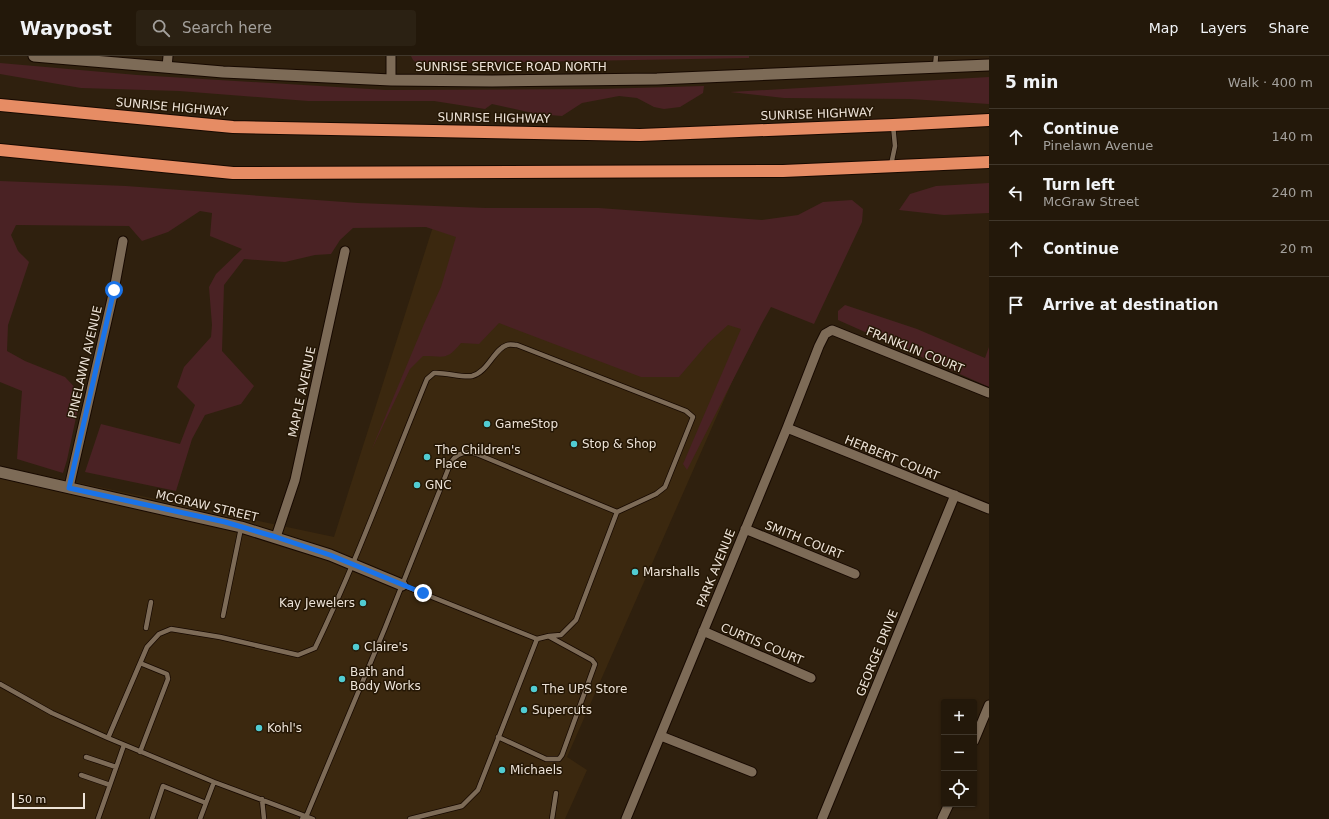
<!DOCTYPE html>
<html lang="en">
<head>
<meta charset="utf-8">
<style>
  body { margin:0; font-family:"DejaVu Sans",sans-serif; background:#2b2113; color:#f1f3f6 }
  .controls { position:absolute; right:12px; bottom:12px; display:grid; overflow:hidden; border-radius:4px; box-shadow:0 1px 3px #0004 }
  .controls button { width:36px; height:36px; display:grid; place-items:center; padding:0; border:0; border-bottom:1px solid #40372b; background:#23180a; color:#f1f3f6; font:20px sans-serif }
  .scale { position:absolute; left:12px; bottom:10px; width:73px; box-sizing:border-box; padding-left:4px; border:2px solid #ede3d8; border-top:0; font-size:11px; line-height:14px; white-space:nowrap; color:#ede3d8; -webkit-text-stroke:3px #251705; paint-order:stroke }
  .stop { position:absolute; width:12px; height:12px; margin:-9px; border:3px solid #1a73e8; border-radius:50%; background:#fff }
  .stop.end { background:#1a73e8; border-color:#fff; box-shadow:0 1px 4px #0008 }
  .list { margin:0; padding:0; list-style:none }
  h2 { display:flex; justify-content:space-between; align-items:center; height:52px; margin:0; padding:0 16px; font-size:17px }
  h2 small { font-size:13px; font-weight:400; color:#a3a09c }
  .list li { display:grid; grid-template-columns:26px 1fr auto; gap:12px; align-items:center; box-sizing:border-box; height:56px; padding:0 16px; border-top:1px solid #40372b }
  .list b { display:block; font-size:15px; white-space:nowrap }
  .list p { margin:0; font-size:13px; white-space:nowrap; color:#a3a09c }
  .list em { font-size:13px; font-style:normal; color:#a3a09c }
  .icon { flex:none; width:22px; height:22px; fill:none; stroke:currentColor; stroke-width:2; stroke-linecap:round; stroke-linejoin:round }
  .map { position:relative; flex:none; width:989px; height:763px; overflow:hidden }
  header { display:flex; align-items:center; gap:24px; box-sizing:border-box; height:56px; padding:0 20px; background:#23180a; border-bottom:1px solid #40372b }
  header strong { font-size:19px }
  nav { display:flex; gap:22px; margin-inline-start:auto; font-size:14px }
  .search { width:280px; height:36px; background:#2b2113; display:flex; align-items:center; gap:10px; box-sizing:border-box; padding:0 14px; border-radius:4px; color:#a3a09c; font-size:15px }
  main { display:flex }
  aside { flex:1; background:#23180a }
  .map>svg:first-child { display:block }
  .built { fill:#3b280f }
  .green { fill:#4a2224 }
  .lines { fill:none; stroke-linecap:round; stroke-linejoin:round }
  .service-casing { stroke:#170900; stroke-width:6 }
  .minor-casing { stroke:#170900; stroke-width:11 }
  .tertiary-casing { stroke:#170900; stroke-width:13 }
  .motorway-casing { stroke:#170900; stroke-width:14 }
  .service { stroke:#7d6b57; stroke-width:4.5 }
  .minor { stroke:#7d6b57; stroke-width:9 }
  .tertiary { stroke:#7d6b57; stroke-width:11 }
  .motorway { stroke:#e68c64; stroke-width:12 }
  .route { stroke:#1a73e8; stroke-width:5 }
  .poi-dot { fill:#51ccd2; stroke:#251705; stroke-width:1.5 }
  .labels { text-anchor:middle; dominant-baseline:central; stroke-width:3; stroke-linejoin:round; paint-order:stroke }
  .street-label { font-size:12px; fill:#ede3d8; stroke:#251705 }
  .poi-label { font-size:12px; fill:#ede3d8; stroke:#251705; text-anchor:start }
</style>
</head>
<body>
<header>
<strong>Waypost</strong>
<div class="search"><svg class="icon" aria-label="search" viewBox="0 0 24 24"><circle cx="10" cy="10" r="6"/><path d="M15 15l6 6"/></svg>Search here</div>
<nav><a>Map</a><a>Layers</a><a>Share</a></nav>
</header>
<main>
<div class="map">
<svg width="989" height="763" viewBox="0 0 989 763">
  <rect width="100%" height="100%" fill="#2f200e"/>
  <!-- built -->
  <path class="built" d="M437,158l334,79 -204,464 20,13 -22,49h-565v-353l334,71z"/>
  <!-- green -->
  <path class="green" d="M411,0h338v2l-331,6 -5,-4z
    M0,7l137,12 249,15 213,-1 105,-3 -1,7 -23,14 -16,2 -10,-2 -17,-9 -18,-2 -37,7 -20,13 -25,-2 -45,-10 -7,5 -51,-8h-126l-129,-10 -98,-3 -81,-14z
    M989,21v27l-79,-5 -126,-1 -54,-6z
    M0,125l126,5 232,17 128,5h113l163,12 36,-5 25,-13 29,-2 11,9 -1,13 -48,102 -43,-17 -9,16 -75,147 -4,-6 58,-135 -13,-4 -20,18 -29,34h-38l-142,-54 -20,21 -18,-1c-15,18 -16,13 -38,13l-13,13 -39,82 53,-127 17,-37 15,-50 -30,-10 -73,1 -13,12 -9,14 -16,1 -30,7 -41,-3 -20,26 -2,66 32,35 -13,18 -36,11 -13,24 -16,52 -91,-19 16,-48 79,20 15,-39 -18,-18 7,-20 27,-30 1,-12 -3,-38 7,-13 26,-25 -32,-13 2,-23 -12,-2 -32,21 -26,9 -13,-15 -113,-1 -5,10 7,16 11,11 -21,63 -1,26 18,10 40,16 16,17 -14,66 -4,13 -46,-14 5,-68 -22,-9z
    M989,127v30l-45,2 -45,-5 11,-16 26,-8z
    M845,249l72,24 68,29 4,-11v40l-151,-67v-9z"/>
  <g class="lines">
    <!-- service casing -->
    <g class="service-casing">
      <path id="service" d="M935,11l1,-11
        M891,109l4,-19 -2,-21
        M223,560l18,-88
        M146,572l5,-26
        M0,628l52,29 56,25
        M498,681l48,22h13l3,-4 33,-91 -3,-4 -42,-23
        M140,696l28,-73 -1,-5 -27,-11
        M86,701l30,10
        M81,719l29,10
        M262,743l2,20
        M206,747l8,-21
        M98,763l26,-74
        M152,763l11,-33 43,17 -6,16
        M302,763l4,-2 79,-189 66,-166c7,-10 16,-11 26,-8l140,58
        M313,763l-99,-37 -106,-44 39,-91 12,-13 12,-5 49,8 78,18 17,-7c42,-87 75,-179 112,-269l7,-6c11,-1 29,5 38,3 16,-4 22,-27 35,-31 3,-1 7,0 10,0l169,66 7,6 -28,70 -9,7 -39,18 -41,108 -15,15 -12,1 -12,3 -135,-54
        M410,763l52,-13 16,-16 59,-151
        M552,763l4,-26"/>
    </g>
    <!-- minor casing -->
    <g class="minor-casing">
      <path id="minor" d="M391,0v24
        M167,11l1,-11
        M787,372l202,81
        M69,431l45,-197 9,-49
        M745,473l110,45
        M276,481l19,-57 50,-229
        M703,575l108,47
        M661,680l91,36
        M974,685l15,-36
        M626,763l161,-391 32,-82 6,-12 7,-4 157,63
        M822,763l133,-324
        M942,763l7,-15"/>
    </g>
    <!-- tertiary casing -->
    <g class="tertiary-casing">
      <path id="tertiary" d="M34,0l189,16 168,8 101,1 165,-2 332,-14
        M0,416l241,55 89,28 72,30"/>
    </g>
    <!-- motorway casing -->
    <g class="motorway-casing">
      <path id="motorway" d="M0,49l233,22 407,8 253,-10 96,-5
        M0,94l233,23 550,-2 206,-9"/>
    </g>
    <!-- service -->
    <use href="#service" class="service"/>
    <!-- minor -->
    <use href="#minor" class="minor"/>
    <!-- tertiary -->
    <use href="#tertiary" class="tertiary"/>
    <!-- motorway -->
    <use href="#motorway" class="motorway"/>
  </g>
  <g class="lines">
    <!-- route -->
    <path class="route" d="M114,234l-45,198 156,34 51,15 54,18 93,38"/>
  </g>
  <!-- markers -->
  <g class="poi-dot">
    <circle cx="487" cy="368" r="4"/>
    <circle cx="574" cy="388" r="4"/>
    <circle cx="427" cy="401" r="4"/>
    <circle cx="417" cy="429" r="4"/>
    <circle cx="635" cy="516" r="4"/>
    <circle cx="363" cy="547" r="4"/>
    <circle cx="356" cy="591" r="4"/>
    <circle cx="342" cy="623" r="4"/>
    <circle cx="534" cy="633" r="4"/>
    <circle cx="524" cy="654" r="4"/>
    <circle cx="259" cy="672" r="4"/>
    <circle cx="502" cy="714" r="4"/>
  </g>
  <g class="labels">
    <!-- street labels -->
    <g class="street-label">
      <text x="511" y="11">SUNRISE SERVICE ROAD NORTH</text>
      <text transform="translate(172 51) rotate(5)">SUNRISE HIGHWAY</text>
      <text transform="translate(817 58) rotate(-2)">SUNRISE HIGHWAY</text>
      <text transform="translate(494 62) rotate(1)">SUNRISE HIGHWAY</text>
      <text transform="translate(915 294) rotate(22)">FRANKLIN COURT</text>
      <text transform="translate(85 306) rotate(-77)">PINELAWN AVENUE</text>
      <text transform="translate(302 336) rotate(-78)">MAPLE AVENUE</text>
      <text transform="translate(892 402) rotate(22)">HERBERT COURT</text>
      <text transform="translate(207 450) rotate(13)">MCGRAW STREET</text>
      <text transform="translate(804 484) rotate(22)">SMITH COURT</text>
      <text transform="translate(716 512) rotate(-68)">PARK AVENUE</text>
      <text transform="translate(762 588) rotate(23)">CURTIS COURT</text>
      <text transform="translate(877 597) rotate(-68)">GEORGE DRIVE</text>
    </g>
    <!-- poi labels -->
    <g class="poi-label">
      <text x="495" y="368">GameStop</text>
      <text x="582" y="388">Stop &amp; Shop</text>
      <text x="435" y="394">The Children's<tspan x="435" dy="14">Place</tspan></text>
      <text x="425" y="429">GNC</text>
      <text x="643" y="516">Marshalls</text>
      <text x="355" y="547" text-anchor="end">Kay Jewelers</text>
      <text x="364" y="591">Claire's</text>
      <text x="350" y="616">Bath and<tspan x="350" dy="14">Body Works</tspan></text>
      <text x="542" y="633">The UPS Store</text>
      <text x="532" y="654">Supercuts</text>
      <text x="267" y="672">Kohl's</text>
      <text x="510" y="714">Michaels</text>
    </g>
  </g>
</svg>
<div class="controls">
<button>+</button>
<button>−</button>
<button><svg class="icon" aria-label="locate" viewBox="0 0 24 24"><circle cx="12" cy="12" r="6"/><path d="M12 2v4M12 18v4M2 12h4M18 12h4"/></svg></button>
</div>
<div class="scale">50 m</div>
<div class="stop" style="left:114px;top:234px"></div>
<div class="stop end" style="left:423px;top:537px"></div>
</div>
<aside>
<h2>5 min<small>Walk · 400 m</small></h2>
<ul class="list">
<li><svg class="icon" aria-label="ahead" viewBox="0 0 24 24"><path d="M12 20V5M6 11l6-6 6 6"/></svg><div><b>Continue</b><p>Pinelawn Avenue</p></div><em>140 m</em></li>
<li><svg class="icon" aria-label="left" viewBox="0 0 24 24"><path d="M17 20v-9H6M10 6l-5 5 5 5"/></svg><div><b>Turn left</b><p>McGraw Street</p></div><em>240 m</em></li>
<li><svg class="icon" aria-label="ahead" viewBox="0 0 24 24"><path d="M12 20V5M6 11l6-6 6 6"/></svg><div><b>Continue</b></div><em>20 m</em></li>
<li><svg class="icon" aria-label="arrive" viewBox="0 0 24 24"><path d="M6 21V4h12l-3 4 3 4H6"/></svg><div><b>Arrive at destination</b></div></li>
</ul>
</aside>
</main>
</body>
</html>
